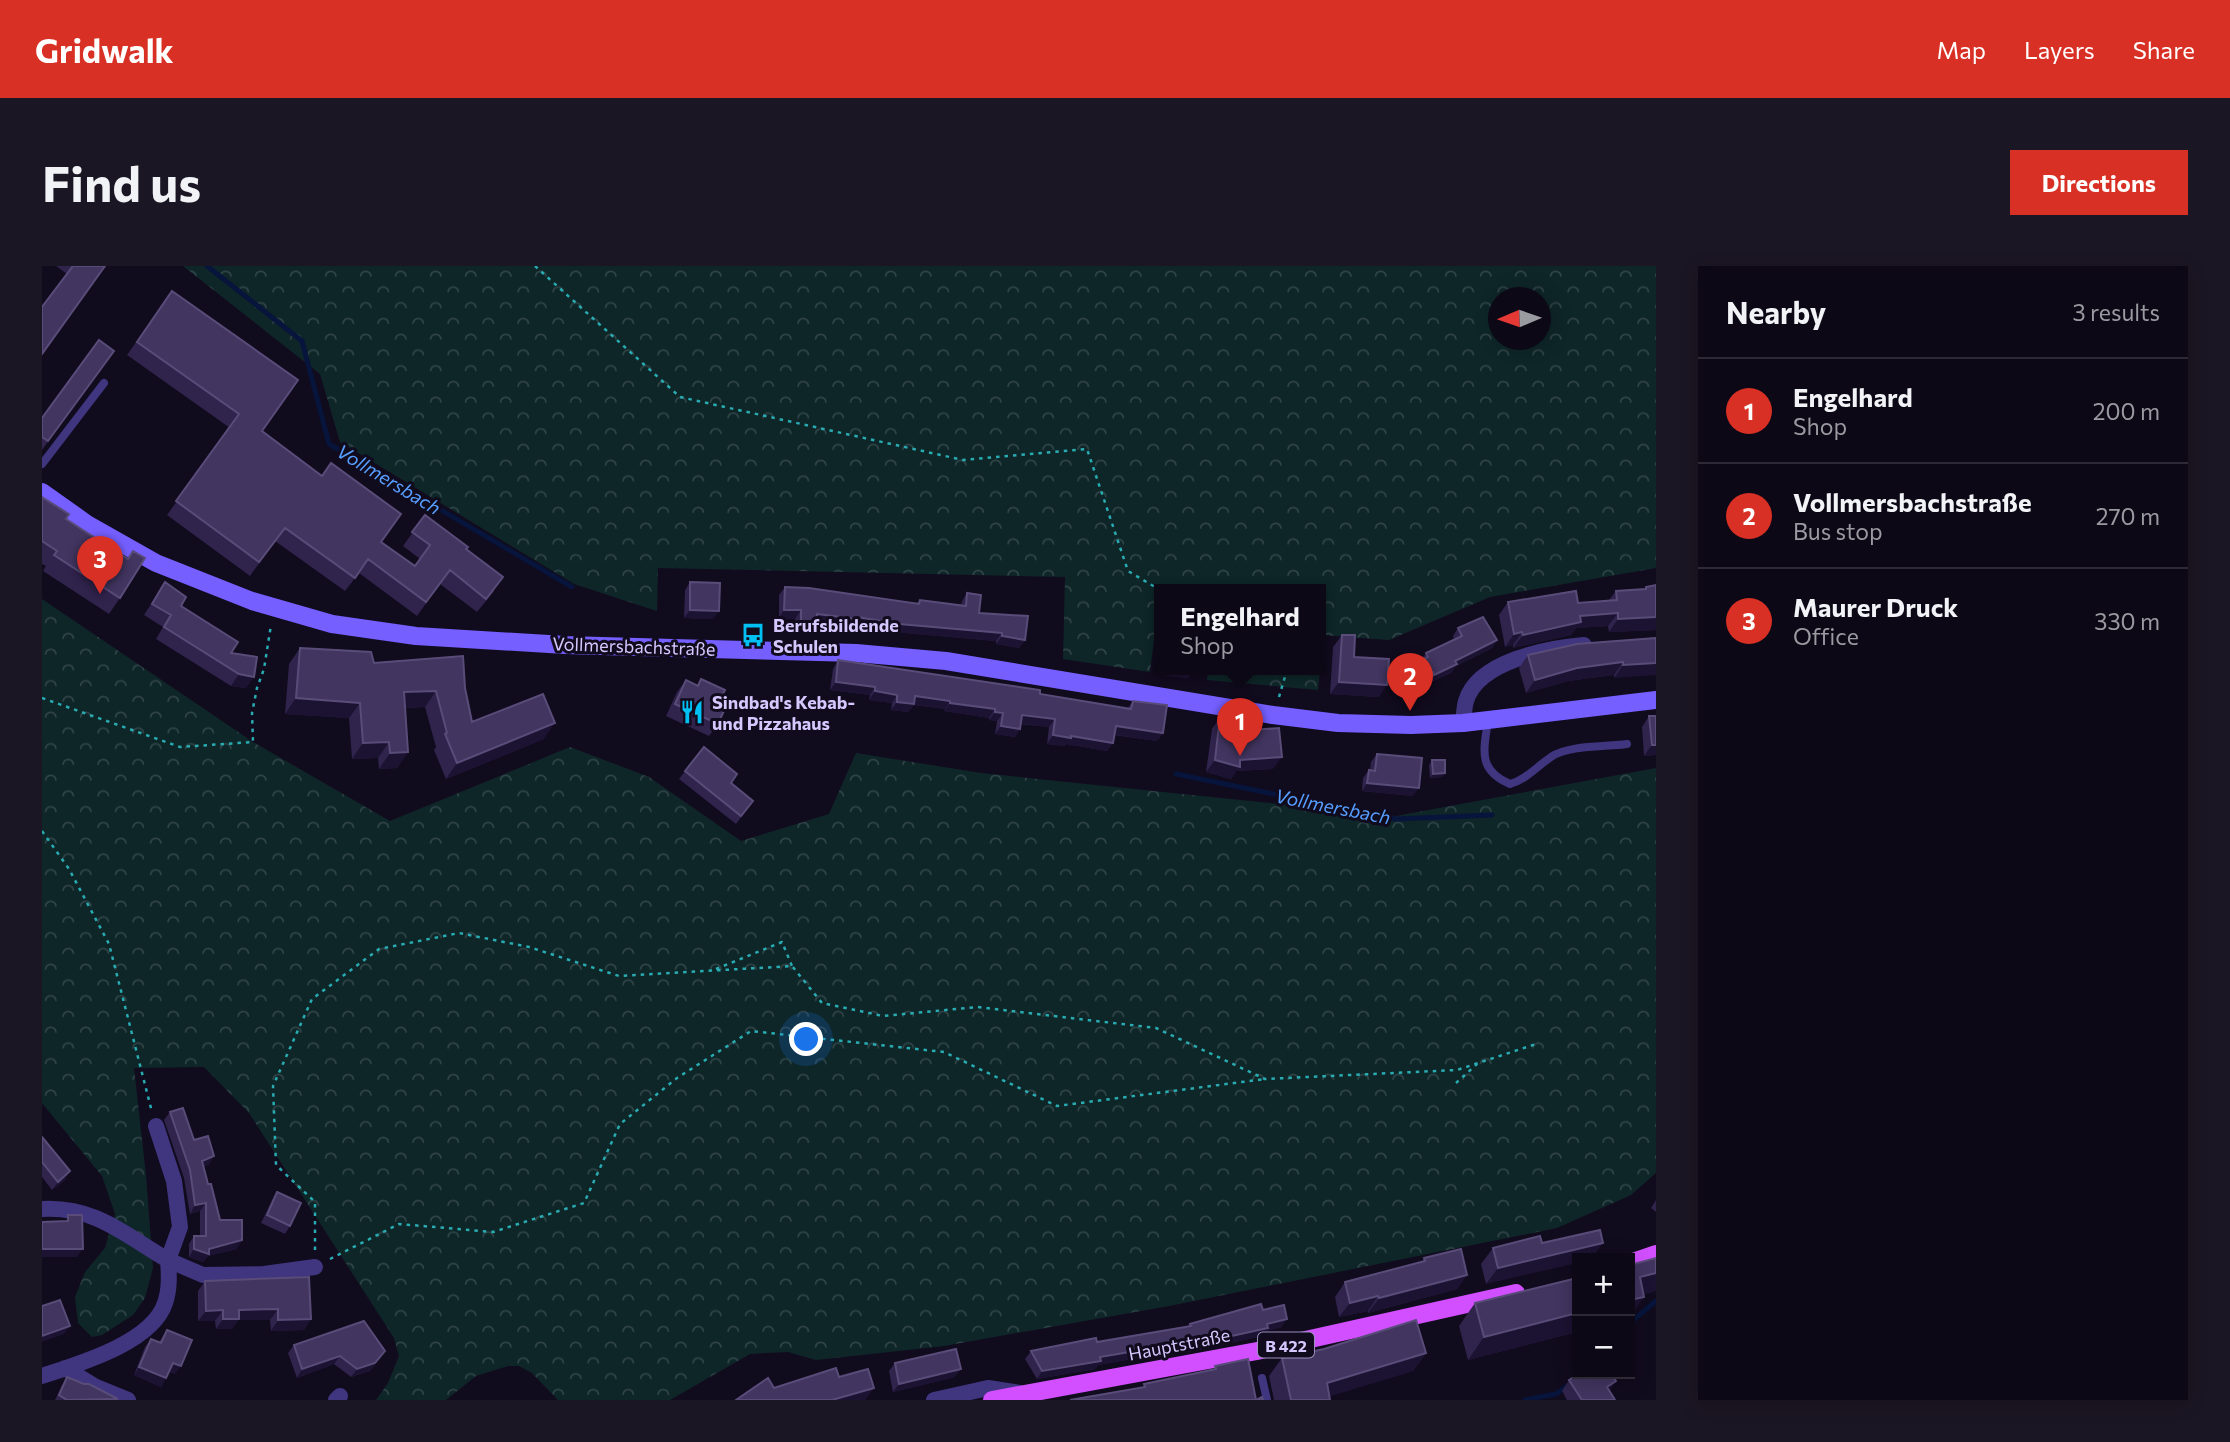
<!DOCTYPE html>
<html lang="en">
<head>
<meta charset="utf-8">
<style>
  body { margin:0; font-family:Commissioner,sans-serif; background:#1b1623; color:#f1f3f6 }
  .controls { position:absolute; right:21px; bottom:21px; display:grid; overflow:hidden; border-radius:0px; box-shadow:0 4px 18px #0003 }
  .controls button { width:63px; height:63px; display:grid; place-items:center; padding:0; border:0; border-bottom:2px solid #2d2935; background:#0d0816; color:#f1f3f6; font:35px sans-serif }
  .compass { position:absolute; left:1446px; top:21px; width:63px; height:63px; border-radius:50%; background:#0d0816; box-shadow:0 4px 18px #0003; rotate:268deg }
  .you { position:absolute; left:765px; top:774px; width:24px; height:24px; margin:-18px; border:5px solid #fff; border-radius:50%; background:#1a73e8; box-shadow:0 0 0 10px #1a73e833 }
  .badge { display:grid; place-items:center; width:46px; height:46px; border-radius:50%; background:#d93025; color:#fff; font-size:23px; font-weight:700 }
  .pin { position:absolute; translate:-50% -58px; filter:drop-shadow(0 2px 4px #0008) }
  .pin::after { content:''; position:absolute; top:37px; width:24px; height:21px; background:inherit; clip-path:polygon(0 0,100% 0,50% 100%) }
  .popup { position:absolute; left:1112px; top:318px; width:172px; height:91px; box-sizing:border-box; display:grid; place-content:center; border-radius:0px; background:#0d0816; filter:drop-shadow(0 2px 5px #0005); font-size:23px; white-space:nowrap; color:#9a9aa1 }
  .popup b { font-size:26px; color:#f1f3f6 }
  .popup::after { content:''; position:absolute; left:50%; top:100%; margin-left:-14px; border:14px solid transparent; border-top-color:#0d0816 }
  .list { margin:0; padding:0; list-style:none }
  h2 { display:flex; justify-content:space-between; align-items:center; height:91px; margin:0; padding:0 28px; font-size:30px }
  h2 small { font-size:23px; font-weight:400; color:#9a9aa1 }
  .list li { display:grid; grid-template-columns:46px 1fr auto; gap:21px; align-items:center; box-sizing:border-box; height:105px; padding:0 28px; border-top:2px solid #2d2935 }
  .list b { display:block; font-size:26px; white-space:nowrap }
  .list p { margin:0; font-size:23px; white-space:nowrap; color:#9a9aa1 }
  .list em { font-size:23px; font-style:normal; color:#9a9aa1 }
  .map { position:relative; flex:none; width:1614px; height:1134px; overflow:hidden; border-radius:0px }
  header { display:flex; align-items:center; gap:42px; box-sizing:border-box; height:98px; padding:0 35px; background:#d93025; color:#fff }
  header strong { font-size:33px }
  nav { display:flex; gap:38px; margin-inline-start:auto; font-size:24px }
  .intro { display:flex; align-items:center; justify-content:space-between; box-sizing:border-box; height:168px; padding:0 42px }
  h1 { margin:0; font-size:49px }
  .button { padding:18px 32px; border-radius:0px; background:#d93025; color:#fff; font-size:24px; font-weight:700 }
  main { display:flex; gap:42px; padding:0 42px }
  aside { flex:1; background:#0d0816; border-radius:0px; box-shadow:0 4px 18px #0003 }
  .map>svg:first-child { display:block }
  .forest { fill:url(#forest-crowns); fill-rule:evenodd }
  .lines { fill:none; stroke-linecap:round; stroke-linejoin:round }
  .stream { stroke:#07143b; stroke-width:5 }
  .path { stroke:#29abb2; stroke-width:2.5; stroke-dasharray:3.5 5; stroke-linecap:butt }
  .lane { stroke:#40357f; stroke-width:8 }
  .street { stroke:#40357f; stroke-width:16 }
  .secondary { stroke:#755fff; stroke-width:18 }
  .primary { stroke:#d14fff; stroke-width:18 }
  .wall { fill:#30234c }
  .shaded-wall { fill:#1c1232 }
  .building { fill:#423560; stroke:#594c79; stroke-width:2 }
  .labels { text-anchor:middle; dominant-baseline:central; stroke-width:6; stroke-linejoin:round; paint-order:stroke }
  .shield { fill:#110b1e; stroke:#9a8fbc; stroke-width:2 }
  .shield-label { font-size:16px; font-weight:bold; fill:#d5c8ff }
  .poi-label { font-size:18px; font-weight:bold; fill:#d5c8ff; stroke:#110b1e; text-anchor:start }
  .street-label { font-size:18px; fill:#d5c8ff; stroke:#110b1e }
  .water-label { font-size:19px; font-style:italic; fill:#569eff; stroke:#110b1e }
</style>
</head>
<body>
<header>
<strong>Gridwalk</strong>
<nav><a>Map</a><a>Layers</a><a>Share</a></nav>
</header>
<div class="intro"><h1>Find us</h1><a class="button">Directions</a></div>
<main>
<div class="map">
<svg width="1614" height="1134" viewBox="0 0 1614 1134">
  <defs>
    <pattern id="forest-crowns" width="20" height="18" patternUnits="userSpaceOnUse" patternTransform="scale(1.75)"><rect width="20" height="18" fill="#0e2628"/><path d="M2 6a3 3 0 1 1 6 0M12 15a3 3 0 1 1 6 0" fill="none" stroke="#304448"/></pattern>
  </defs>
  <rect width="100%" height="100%" fill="#110b1e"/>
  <!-- forest -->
  <path class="forest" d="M141,0h1473v302l-166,29 -101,43 -67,-5 -1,21 -1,-66h-160l-1,50h-5l-4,32 -87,-13 2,-82 -407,-9 -1,43 -83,-27 -234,-142 -20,-68zM1456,32h42v42h-42z
    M0,333l211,143 137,79 180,-74 79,30 92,64 88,-27 27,-61 125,20 415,43 260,-48v405l-25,22 -74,33 -388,78 -225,40 -128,14 -28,-8 -38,2 -80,46h-112l-26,-27 -13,-7h-11l-32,10 -30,24h-70l12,-17 11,-27 -5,-18 -145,-225 -45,-46 -70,1 12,107 7,93 -8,30 -12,17 -31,20 -10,2 -14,-14 -3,-26 10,-25 20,-24 10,-34 -13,-38 -60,-73z
    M1166,404h112l-2,20 -111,-10z"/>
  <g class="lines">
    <!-- stream -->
    <path class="stream" d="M165,0l95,75 27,103 243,143
      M1134,508l220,45 96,-4
      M1588,1057l26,-22
      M1483,1134l31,-6 11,-8"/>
    <!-- path -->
    <path class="path" d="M493,0l145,131 283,63 124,-11 41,122 32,19
      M1237,431l8,-27
      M0,432l138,49 73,-5 -1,-29 5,-25 7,-19 7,-44
      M0,565l27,38 40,75 43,168
      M674,703l66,-27 10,24
      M1414,817l21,-19
      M273,984v-48l-39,-37 -3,-79 39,-87 67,-50 80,-16 70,14 90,29 173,-10 30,37 61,13 94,-9 179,21 109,51 192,-9 82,-27
      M288,993l69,-35 94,8 91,-29 36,-79 57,-46 74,-47 193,21 113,54 208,-27"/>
    <!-- lane -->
    <path class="lane" d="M0,198l62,-81
      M1446,454c-4,30 -11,50 22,64 17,-5 26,-17 41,-27 16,-12 55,-10 76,-13
      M1220,1112l5,22"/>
    <!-- street -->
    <path class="street" d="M1421,457c1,-7 1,-15 3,-22 12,-40 82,-53 118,-56
      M114,860l18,55 6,46 -12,33 35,15 61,-1 51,-7
      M0,943c53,-3 83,26 126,51 1,14 2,29 -3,43 -13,40 -87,61 -123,73
      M23,1102l31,19 32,13
      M294,1134l4,-4
      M892,1134l54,-12 32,5"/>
    <!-- secondary -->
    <path class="secondary" d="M0,226l45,32 69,39 96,38 80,23 84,12 149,9 291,8 90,8 327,54 65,8 73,2 52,-2 193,-23"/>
    <!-- primary -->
    <path class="primary" d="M1588,997l26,-9
      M950,1134l265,-49 259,-58"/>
  </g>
  <!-- wall -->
  <path class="wall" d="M14,0h50l-39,8z
    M130,25l90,140 120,111 33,24 5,-7 -17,-13 22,-31 41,34 28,42 -17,21 -37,-28 -23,32 -58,-43 -14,18 -70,-50 -25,35 -83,-61 63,-87 -103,-73z
    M72,85l-72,99v-32z
    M0,231l24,22 54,79 -11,16 -66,-43 3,-5 -4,-2z
    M123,316l16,24 50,47 15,35 -15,-2 -75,-47 7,-12 -19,-12z
    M648,316l23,37 -29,-1 1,-28z
    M1614,319v45l-47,2 -1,-6 -32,2 -5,7 -58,13v-3l-8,2 -6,-32 9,-13 70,1 31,-3 7,-9 29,-2 1,-2z
    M743,321l132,16 3,-3 41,5 1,-4 5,-8 12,20 46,27 -6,8 -23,-4v-3l-103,-9 -40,-7 -2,2 -34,-4 -6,9h-16v-13l-16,-1v-23z
    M1416,362l39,12 -5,8 -36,18 -5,7 -22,10 -2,-3 -10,5 -6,-14 6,-9 3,-1 6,-8 28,-13 -1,-4z
    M1300,369l12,22 25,40 -49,-3 3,-47z
    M1614,372l-42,40v-3l-46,6 -42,12 -7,-25 9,-13z
    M258,382l74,15 91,25 7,34 72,17 -98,40 -12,-29 2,-3 -11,-40 -20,1 3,44 -11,16 -18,1 -1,-11 -26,1 -3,-41 -64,-4 4,-50z
    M796,394l289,49 6,-8 30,32 -6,8 -43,-6 -1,8 -6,8 -41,-7 -1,2 -18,-2 2,-17 -28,-3 -1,5 -5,8 -20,-3 2,-13 -8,-1v-2l-45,-7 1,-2 -31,-4 -6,7 -17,-2 1,-7 -23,-3 1,-5 -40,-5 3,-21z
    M659,413l20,19 -3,26 -9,12 -43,-20 11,-24 9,-12 11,5z
    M1607,450l7,39 -12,1 -2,-29z
    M1178,451l16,14 37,38 -37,2 -5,8 -25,-7 6,-43z
    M1335,488l36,42 -51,-5 1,-13 6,-8h1l1,-8z
    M1390,494l13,13 -3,4 -12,1 -1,-13z
    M643,505l46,12 22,18 -17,23 -57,-45z
    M128,846l24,28 15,25 -6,1 5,18 12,36 17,29 -29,7 -5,6 -14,-5v-13l5,-8h6v-25l-10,3 -6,-36 -20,-58z
    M0,871l23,43 -13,10 -10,-13z
    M235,926l13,34 -5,8 -24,-11 11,-23z
    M1614,934v12l-5,-4z
    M1500,977l-56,41 -5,-20 12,-16z
    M1382,992l43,17 -10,14 -89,24v-2l-29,6 -4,-20 10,-15 77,-20z
    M1535,1012v54l-109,28 -9,-34 16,-23z
    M163,1015l106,38 -7,11 -33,1 -1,-11h-32l-6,9h-16l-1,-8h-17v-30z
    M1221,1044l19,17 -16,4 -4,5 -73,16 -1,-3 -90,16 -3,4 -58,10 -12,-20 6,-8 66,-9 91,-15 2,-3z
    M125,1064l8,44 -6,-2 -8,15 -27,-12 11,-28 6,-8 8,3z
    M252,1079l91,6 -15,20 -19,6 -17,-13 -37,14 -9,-25z
    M1384,1087l-13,18 -84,25 1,4h-56l-5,-24 13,-18z
    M853,1097l60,14 -62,15 -4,-21z
    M25,1111l50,23h-62l7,-15z
    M1527,1114l41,11 6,9h-49l-5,-9z"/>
  <!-- shaded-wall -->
  <path class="shaded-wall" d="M648,344l29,1 -6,8 -29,-1z
    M742,344h17l-6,9 -16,-1z
    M1576,347l-10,13 -32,2 -5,7 -58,13 10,-13 57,-19z
    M775,348l40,3 145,16 -6,8 -103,-9 -40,-7 -2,2 -40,-5z
    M1614,351v13l-47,2 9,-13z
    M759,358h16l-6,8h-16z
    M1480,366l-9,13 -8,2 9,-13z
    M960,370l23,4 -6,8 -23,-4z
    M1455,374l-5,8 -36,18 -5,7 -22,10 5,-8 21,-14z
    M1581,396l-9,13 -46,6 -42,12 9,-13 42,-12z
    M1614,397v12l-42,3 9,-13z
    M1123,404h28l-5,9 -26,-4z
    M1391,406l-6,8 -10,5 6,-8z
    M197,408l15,3 -8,11 -15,-2z
    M794,416l39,5 -5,8 -40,-5z
    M1297,416l48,3 -8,12 -49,-3z
    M394,425l-11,16 -32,1 11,-16z
    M833,425l22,4 -5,8 -23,-3z
    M873,430l35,5 -5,8 -31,-4 -6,7 -17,-2 6,-8z
    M254,432l64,5 -11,15 -64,-4z
    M908,437l45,6 -6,9 -45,-7z
    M953,446l8,1 -6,8 -8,-1z
    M980,449l33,4 -6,8 -32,-4z
    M513,457l-11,16 -98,40 11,-16z
    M959,460l19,3 -5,8 -20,-3z
    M1074,460l47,7 -6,8 -47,-7z
    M1011,469l18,1 42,7 -6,8 -41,-7 -1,2 -18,-2z
    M347,476l-11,16 -26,1 11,-16z
    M1610,479h4v10l-12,1z
    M366,486l-11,16 -18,1 11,-16z
    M1240,491l-9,12 -37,2 -5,8 -25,-7 9,-12z
    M1403,507l-3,4 -12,1 3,-4z
    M1325,517l52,5 -6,8 -51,-5z
    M172,890l-5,9 -13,4 6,-8z
    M28,905l-5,9 -13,10 6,-8z
    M164,937l-6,8 -10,3 5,-9z
    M200,974l-5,9 -29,7 -5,6 -14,-5 5,-8h15z
    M1561,977l-11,15h-15v5l-91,21 12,-16z
    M0,983h41l-6,8h-35z
    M1614,1007v17l-2,2 -24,6 10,-21z
    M1425,1009l-10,14 -89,24 11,-15z
    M1336,1030l-10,15 -29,6 11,-14z
    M1602,1031l-14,20v-17z
    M236,1043l-8,11h-32l-6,9h-16l7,-10 16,-9z
    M181,1044l-8,11h-17l8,-10z
    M1535,1047v19l-109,28 16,-23z
    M269,1053l-7,11 -33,1 7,-11z
    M1245,1053l-5,8 -16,4 -4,5 -73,16 6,-8z
    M28,1060l-6,8 -22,8v-6z
    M1152,1075l-6,8 -90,16 -3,4 -58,10 5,-8 58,-14z
    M343,1085l-15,20 -19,6 6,-8z
    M1384,1087l-13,18 -95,29 9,-17z
    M298,1090l-6,8 -37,14 5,-9z
    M131,1097l8,3 -6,8 -8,-3z
    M97,1101l27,11 -5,9 -27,-12z
    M919,1103l-6,8 -62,15 6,-8z
    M1574,1115l-7,11 -2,-5z
    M832,1122l-9,12h-33z"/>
  <!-- building -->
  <path class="building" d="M31,0h32l-63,88v-47z
    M130,25l126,89 -36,51 60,45 9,-13 70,51 -20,28 34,24 15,-21 -18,-13 13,-17 43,32 -2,2 37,28 -17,22 -36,-29 -24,32 -58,-43 -13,19 -70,-50 -26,34 -83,-61 63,-87 -102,-72z
    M57,74l15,11 -66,90 -6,-4v-19z
    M0,231l27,17 -3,5 62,40 5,-8 12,7 -25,40 -66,-43 3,-4 -15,-10z
    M123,316l21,15 -5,9 57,36 -7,11 26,4 -3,20 -15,-3 -75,-47 7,-12 -19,-11z
    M648,316l30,1 -1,28 -29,-1z
    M1614,319v32l-38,2v-6l-38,3 1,6 -58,13 -1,-3 -8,2 -6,-32 68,-11 2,12 39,-3 -1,-9 30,-2v-2z
    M743,321l24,1 110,16 1,-4 46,6 1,-13 14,2 -2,18 49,3 -3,24 -23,-4v-3l-103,-9 -42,-7v2l-40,-5v10h-16v-14h-17z
    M1441,351l14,23 -42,21 2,3 -23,11 -1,-3 -10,5 -6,-15 11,-5 -2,-4 36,-17 -4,-8z
    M1300,369h13l-1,22 35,2 -2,26 -48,-3z
    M1614,372v25l-33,2v-3l-46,6 -42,12 -7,-25 49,-11z
    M258,382l71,4 3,11 89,-7 2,32 7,34 71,-28 12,29 -98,40 -12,-29 2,-1 -11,-42 -32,1 4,60 -18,1 -1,-11 -26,1 -3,-40 -64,-5z
    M796,394l202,30v4l91,15 2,-8 34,4 -4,28 -47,-7 -3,17 -42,-7v2l-18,-3 2,-16 -33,-4 -2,14 -19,-3 2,-13 -8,-1v-3l-45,-6v-2l-35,-5 -1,8 -17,-2v-7l-22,-4v-4l-39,-5z
    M659,413l24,11 -4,8 7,4 -10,22 -43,-20 11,-24 12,6z
    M1607,450h7v29h-4z
    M1178,451l14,2 2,12 43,-3 3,29 -42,3v7l-25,-7z
    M662,481l33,27 -6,9 22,18 -12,15 -56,-45z
    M1335,488l45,4 -3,30 -52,-5 2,-13 6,1z
    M1390,494h13v13l-12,1z
    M141,842l11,32 14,-4 6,20 -12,5 6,23h3l9,36h22v20l-33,9v5l-15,-5v-13h12v-33l-11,2 -5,-35 -20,-58z
    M0,871l28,34 -12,11 -16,-20z
    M235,926l24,11 -11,23 -23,-11z
    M26,949h14l1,34h-41v-27l26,-1z
    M1558,964l3,13 -105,25 -5,-20 47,-12 2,7z
    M1419,983l6,26 -88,23 -1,-2 -28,7 -5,-21 80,-21 -1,-3z
    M1614,992v15l-16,4 4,20 -14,3v-35z
    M267,1011l2,42 -33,1v-11l-39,1v9h-16v-9l-17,1 -1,-30z
    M1535,1012v35l-93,24 -9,-34z
    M18,1034l10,26 -28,10v-30z
    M1219,1038l2,6 21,-5 3,14 -20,5 1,4 -73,16 -1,-3 -94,16 1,4 -59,10 -11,-20 65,-13 1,4 94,-16 -1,-2z
    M1374,1054l10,33 -99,30 3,17h-39l-9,-42 42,-9z
    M322,1055l21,30 -10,12 -18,6 -17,-13 -38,13 -8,-24z
    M125,1064l25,10 -11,26 -8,-3 -7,15 -27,-11 12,-28 10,4z
    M914,1083l5,20 -62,15 -4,-21z
    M1206,1093l8,41 6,-3 1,3h-193l75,-13 -1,-3 72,-15 -1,-3z
    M794,1102l3,9 29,-8 6,19 -42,12h-96l32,-22 6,10z
    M1537,1108h32l5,7 -9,6 8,13h-33l-13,-20z
    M25,1111l17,7h5l29,15 -51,1 -8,-5z"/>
  <!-- icons -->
  <defs>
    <g id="bus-bare" transform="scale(1.89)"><path d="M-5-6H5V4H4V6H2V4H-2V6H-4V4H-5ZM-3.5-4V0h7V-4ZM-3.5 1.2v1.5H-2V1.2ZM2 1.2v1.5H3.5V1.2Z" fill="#00bff3" stroke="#110b1e" stroke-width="2.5" paint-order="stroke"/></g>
    <g id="restaurant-bare" transform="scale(1.89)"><path d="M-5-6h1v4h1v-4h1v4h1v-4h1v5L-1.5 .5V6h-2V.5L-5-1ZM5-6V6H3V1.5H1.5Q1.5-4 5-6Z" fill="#00bff3" stroke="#110b1e" stroke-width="2.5" paint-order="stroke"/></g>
  </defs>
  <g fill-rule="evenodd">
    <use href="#bus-bare" x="711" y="369"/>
    <use href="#restaurant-bare" x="650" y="446"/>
  </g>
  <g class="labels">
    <!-- shield labels -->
    <rect class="shield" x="1216" y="1066.5" width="56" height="25" rx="5"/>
    <g class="shield-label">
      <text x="1244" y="1079">B 422</text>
    </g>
    <!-- poi labels -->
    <g class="poi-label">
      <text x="731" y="359">Berufsbildende<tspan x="731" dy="21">Schulen</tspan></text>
      <text x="670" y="436">Sindbad's Kebab-<tspan x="670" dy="21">und Pizzahaus</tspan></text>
    </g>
    <!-- street labels -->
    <g class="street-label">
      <text transform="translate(592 380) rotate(2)">Vollmersbachstraße</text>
      <text transform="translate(1137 1078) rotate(-11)">Hauptstraße</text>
    </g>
    <!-- water labels -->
    <g class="water-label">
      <text transform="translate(347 213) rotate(31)">Vollmersbach</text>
      <text transform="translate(1291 540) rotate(11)">Vollmersbach</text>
    </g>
  </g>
</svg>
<div class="controls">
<button>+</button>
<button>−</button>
</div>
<svg class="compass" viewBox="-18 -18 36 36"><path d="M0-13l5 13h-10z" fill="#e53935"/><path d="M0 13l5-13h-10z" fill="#9a9aa1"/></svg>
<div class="you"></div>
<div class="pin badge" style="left:1198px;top:490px">1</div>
<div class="popup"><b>Engelhard</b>Shop</div>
<div class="pin badge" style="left:1368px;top:445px">2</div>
<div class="pin badge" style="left:58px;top:328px">3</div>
</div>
<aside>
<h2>Nearby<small>3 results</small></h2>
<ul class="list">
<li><span class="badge">1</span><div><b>Engelhard</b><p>Shop</p></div><em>200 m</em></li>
<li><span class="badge">2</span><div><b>Vollmersbachstraße</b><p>Bus stop</p></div><em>270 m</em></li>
<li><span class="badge">3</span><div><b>Maurer Druck</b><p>Office</p></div><em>330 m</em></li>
</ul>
</aside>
</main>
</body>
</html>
